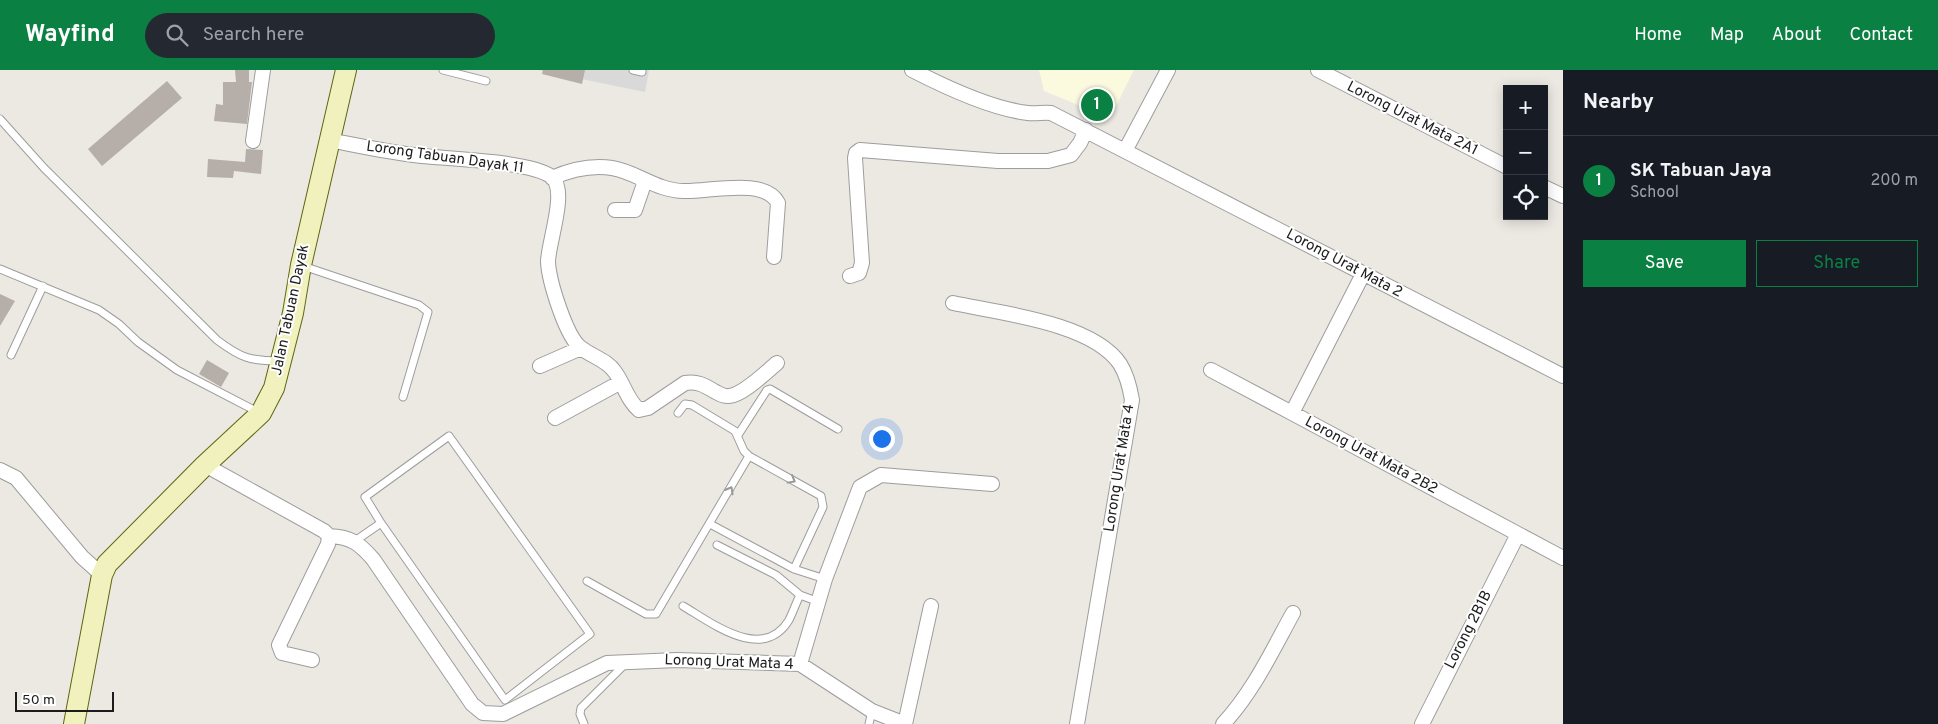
<!DOCTYPE html>
<html lang="en">
<head>
<meta charset="utf-8">
<style>
  body { margin:0; font-family:Overpass,sans-serif; background:#242831; color:#f1f3f6 }
  .controls { position:absolute; right:15px; top:15px; display:grid; overflow:hidden; border-radius:0px; box-shadow:0 2px 12px #0003 }
  .controls button { width:45px; height:45px; display:grid; place-items:center; padding:0; border:0; border-bottom:1px solid #363941; background:#171b24; color:#f1f3f6; font:25px sans-serif }
  .scale { position:absolute; left:15px; bottom:12px; width:99px; box-sizing:border-box; padding-left:5px; border:2px solid #1c1c1c; border-top:0; font-size:14px; line-height:18px; white-space:nowrap; color:#1c1c1c; -webkit-text-stroke:4px #fff; paint-order:stroke }
  .you { position:absolute; left:881px; top:368px; width:18px; height:18px; margin:-12px; border:4px solid #fff; border-radius:50%; background:#1a73e8; box-shadow:0 0 0 8px #1a73e833 }
  .badge { display:grid; place-items:center; width:32px; height:32px; border-radius:50%; background:#0b8043; color:#fff; font-size:16px; font-weight:700 }
  .pin { position:absolute; translate:-50% -50%; border:2px solid #fff; box-shadow:0 1px 5px #0006 }
  .list { margin:0; padding:0; list-style:none }
  h2 { display:flex; justify-content:space-between; align-items:center; height:65px; margin:0; padding:0 20px; font-size:21px }
  h2 small { font-size:16px; font-weight:400; color:#9ea1a6 }
  .list li { display:grid; grid-template-columns:32px 1fr auto; gap:15px; align-items:center; box-sizing:border-box; height:90px; padding:0 20px; border-top:1px solid #363941 }
  .list b { display:block; font-size:19px; white-space:nowrap }
  .list p { margin:0; font-size:16px; white-space:nowrap; color:#9ea1a6 }
  .list em { font-size:16px; font-style:normal; color:#9ea1a6 }
  .actions { display:flex; gap:10px; padding:15px 20px }
  .actions a { flex:1; padding:11px 0; border:1px solid #0b8043; border-radius:0px; text-align:center; font-size:18px; color:#0b8043 }
  .actions .main { background:#0b8043; color:#fff }
  .icon { flex:none; width:28px; height:28px; fill:none; stroke:currentColor; stroke-width:2; stroke-linecap:round; stroke-linejoin:round }
  .map { position:relative; flex:none; width:1563px; height:654px; overflow:hidden }
  header { display:flex; align-items:center; gap:30px; box-sizing:border-box; height:70px; padding:0 25px; background:#0b8043; color:#fff }
  header strong { font-size:24px }
  nav { display:flex; gap:28px; margin-inline-start:auto; font-size:18px }
  .search { width:350px; height:45px; background:#242831; display:flex; align-items:center; gap:12px; box-sizing:border-box; padding:0 18px; border-radius:28px; color:#9ea1a6; font-size:19px }
  main { display:flex }
  aside { flex:1; background:#171b24 }
  .map>svg:first-child { display:block }
  .residential { fill:#dad9d9 }
  .education { fill:#fbf9de }
  .building { fill:#b5aea9 }
  .lines { fill:none; stroke-linecap:round; stroke-linejoin:round }
  .lane-casing { stroke:#9d9d9d; stroke-width:9 }
  .street-casing { stroke:#9d9d9d; stroke-width:16 }
  .secondary-casing { stroke:#5f6512; stroke-width:22 }
  .lane { stroke:#fff; stroke-width:7 }
  .street { stroke:#fff; stroke-width:14 }
  .secondary { stroke:#f0f1bc; stroke-width:20 }
  .oneway { stroke:#999 }
  .labels { text-anchor:middle; dominant-baseline:central; stroke-width:4; stroke-linejoin:round; paint-order:stroke }
  .street-label { font-size:15px; fill:#1c1c1c; stroke:#fff }
</style>
</head>
<body>
<header>
<strong>Wayfind</strong>
<div class="search"><svg class="icon" aria-label="search" viewBox="0 0 24 24"><circle cx="10" cy="10" r="6"/><path d="M15 15l6 6"/></svg>Search here</div>
<nav><a>Home</a><a>Map</a><a>About</a><a>Contact</a></nav>
</header>
<main>
<div class="map">
<svg width="1563" height="654" viewBox="0 0 1563 654">
  <rect width="100%" height="100%" fill="#ece9e3"/>
  <!-- residential -->
  <path class="residential" d="M538,0h111l-4,22z"/>
  <!-- education -->
  <path class="education" d="M1039,0h95l-24,48 -66,-27z"/>
  <!-- building -->
  <path class="building" d="M235,0h14v12h3l-5,42 -33,-3 2,-17 7,1v-23h13z
    M543,0h42l-3,14 -40,-10z
    M167,11l15,17 -80,68 -14,-17z
    M246,79l17,1 -2,24 -27,-3 -1,7 -26,-1 1,-18 37,3z
    M0,224l15,7 -15,25z
    M207,290l22,13 -8,14 -22,-13z"/>
  <g class="lines">
    <!-- lane casing -->
    <g class="lane-casing">
      <path id="lane" d="M443,0l43,11
        M633,0l9,2
        M0,49l44,49 173,172c24,18 33,21 63,21
        M303,196l116,39 9,7 -25,85
        M0,199l99,41 20,14 19,18 39,28 81,42
        M11,285l32,-69
        M678,343l7,-9 7,1 43,26 9,20 5,5 72,40 2,11 -29,62
        M738,365l29,-45 3,-1 68,40
        M710,454l84,45 31,10
        M355,471l26,-18 124,177 85,-66 -141,-198 -84,61 16,26
        M717,475l59,30 24,20
        M587,511l59,33h10l93,-158
        M683,536c29,17 80,57 106,14 4,-8 7,-17 11,-25l19,7
        M584,654l-4,-10 1,-6 44,-44
        M869,654l3,-13"/>
    </g>
    <!-- street casing -->
    <g class="street-casing">
      <path id="street" d="M912,0c33,17 79,39 116,43 8,1 16,-1 23,0l512,263
        M1318,0l189,97
        M329,70c31,6 62,13 93,16 28,3 109,5 130,21 16,14 -4,66 -4,85 1,19 18,75 33,86 12,9 26,12 34,24 9,12 12,28 24,38l9,-2 37,-25c12,-2 19,2 29,8 4,2 9,6 15,5 14,-1 37,-24 48,-33
        M253,71l10,-71
        M1126,79l42,-79
        M552,108c18,-8 39,-13 60,-10 25,4 45,23 72,23 25,1 81,-14 94,12l-4,54
        M1544,117l19,9
        M615,140h20l10,-29
        M1363,204l-71,139 271,145
        M850,206l9,-3 3,-10 -7,-105 1,-5 4,-3 138,11h50l23,-6 9,-12 6,-13
        M953,233c47,10 140,20 167,61 7,11 10,24 12,36l-55,324
        M540,296l41,-18
        M1211,300l81,43
        M555,348l66,-36
        M205,395l119,66 5,5 -1,8 -49,101 3,8 30,7
        M0,400l16,8 66,79 20,18
        M329,466c22,1 30,7 44,23l99,145 11,9 20,1 104,-51 70,-3 123,4 72,47 33,13
        M800,594l25,-85 35,-92 21,-12 111,9
        M905,654l26,-118
        M1223,654c30,-32 49,-73 70,-111
        M1422,654l95,-188"/>
    </g>
    <!-- secondary casing -->
    <g class="secondary-casing">
      <path id="secondary" d="M74,654l28,-149 5,-11 98,-99 56,-52 13,-25 19,-75 8,-48 45,-195"/>
    </g>
    <!-- lane -->
    <use href="#lane" class="lane"/>
    <!-- street -->
    <use href="#street" class="street"/>
    <!-- secondary -->
    <use href="#secondary" class="secondary"/>
  </g>
  <!-- one-way arrows -->
  <defs><path id="oneway-chevron" d="M-2-3.5L2.5 0L-2 3.5" fill="none" stroke-width="1.6" stroke-linecap="round" stroke-linejoin="round" transform="scale(1.25)"/></defs>
  <g class="oneway">
    <use href="#oneway-chevron" transform="translate(792 410) rotate(29)"/>
    <use href="#oneway-chevron" transform="translate(730 420) rotate(-60)"/>
  </g>
  <g class="labels">
    <!-- street labels -->
    <g class="street-label">
      <text transform="translate(1412 49) rotate(27)">Lorong Urat Mata 2A1</text>
      <text transform="translate(445 88) rotate(8)">Lorong Tabuan Dayak 11</text>
      <text transform="translate(1344 194) rotate(28)">Lorong Urat Mata 2</text>
      <text transform="translate(291 240) rotate(-78)">Jalan Tabuan Dayak</text>
      <text transform="translate(1371 386) rotate(28)">Lorong Urat Mata 2B2</text>
      <text transform="translate(1120 398) rotate(-81)">Lorong Urat Mata 4</text>
      <text transform="translate(1469 560) rotate(-63)">Lorong 2B1B</text>
      <text transform="translate(729 593) rotate(2)">Lorong Urat Mata 4</text>
    </g>
  </g>
</svg>
<div class="controls">
<button>+</button>
<button>−</button>
<button><svg class="icon" aria-label="locate" viewBox="0 0 24 24"><circle cx="12" cy="12" r="6"/><path d="M12 2v4M12 18v4M2 12h4M18 12h4"/></svg></button>
</div>
<div class="scale">50 m</div>
<div class="you"></div>
<div class="pin badge" style="left:1097px;top:35px">1</div>
</div>
<aside>
<h2>Nearby<small></small></h2>
<ul class="list">
<li><span class="badge">1</span><div><b>SK Tabuan Jaya</b><p>School</p></div><em>200 m</em></li>
</ul>
<div class="actions"><a class="main">Save</a><a>Share</a></div>
</aside>
</main>
</body>
</html>
